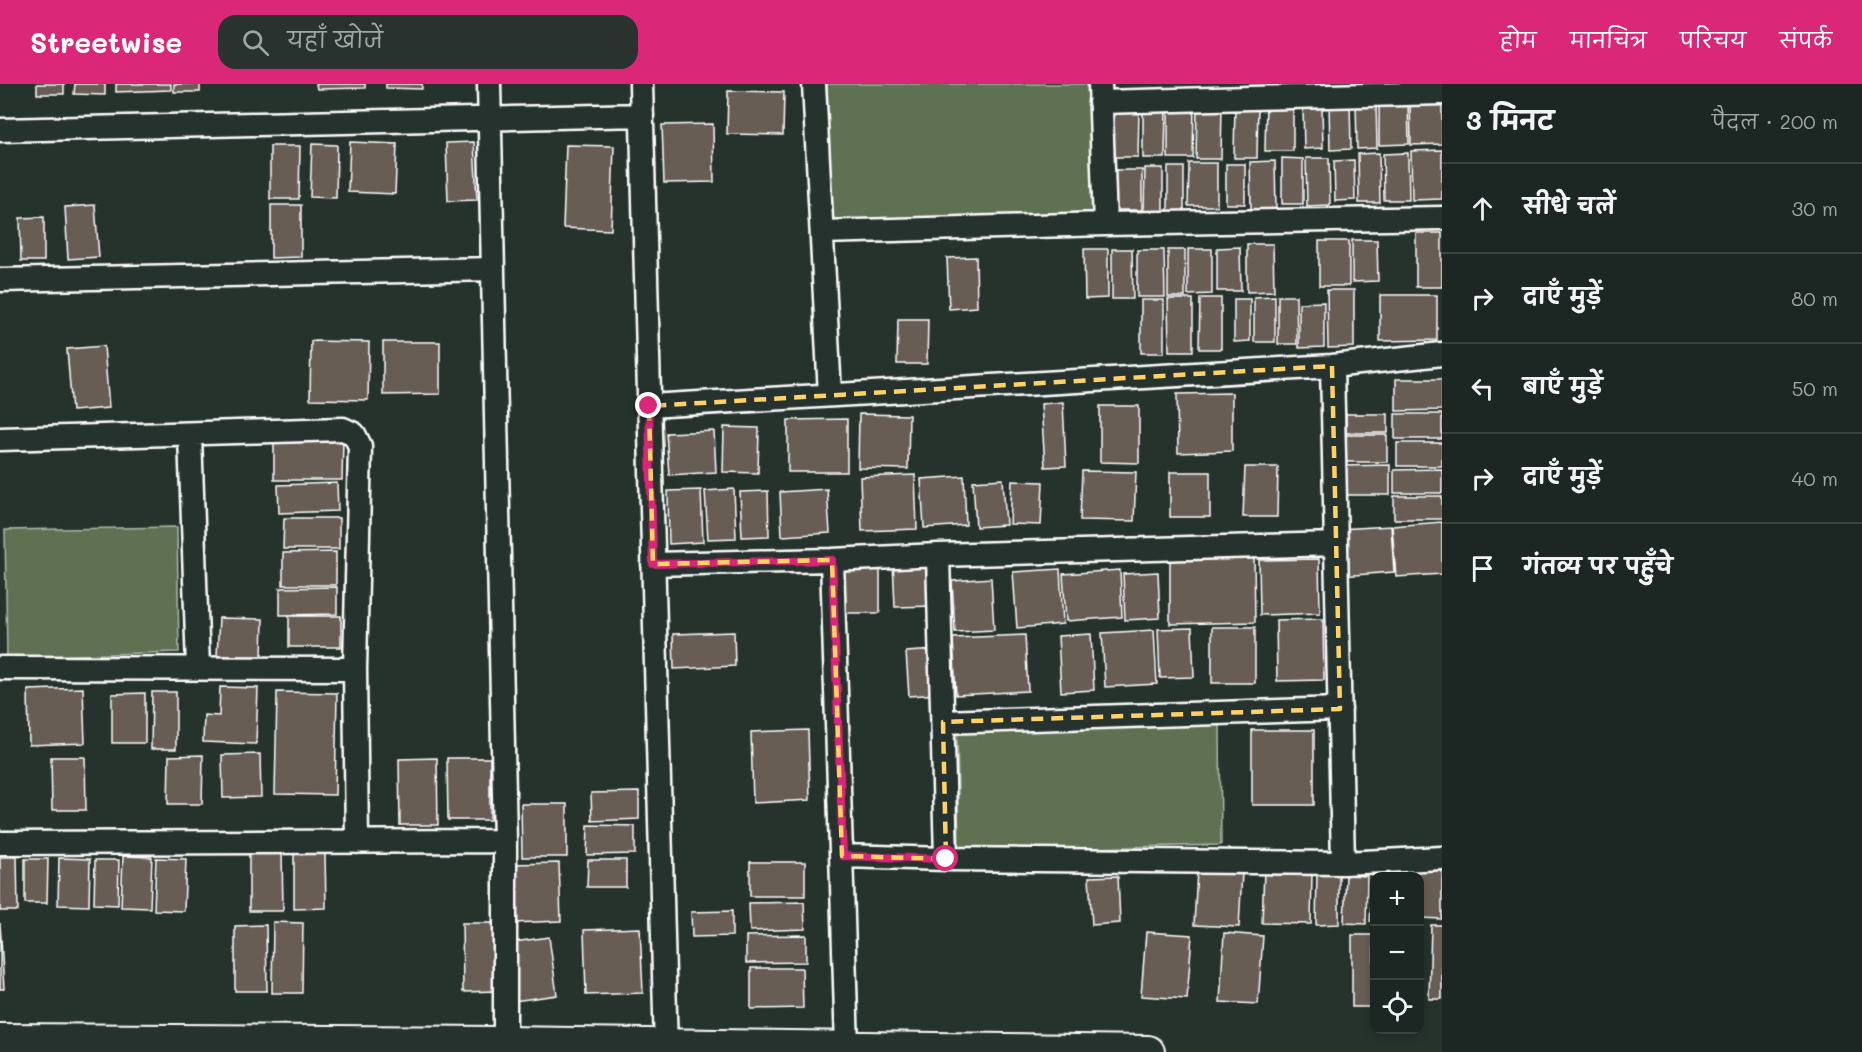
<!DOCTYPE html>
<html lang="hi">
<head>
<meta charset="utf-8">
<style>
  body { margin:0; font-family:Mali,"Playpen Sans Deva",sans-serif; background:#29322f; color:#f1f3f6 }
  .controls { position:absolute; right:18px; bottom:18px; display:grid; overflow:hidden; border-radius:12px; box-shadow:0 3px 9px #0003 }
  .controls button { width:54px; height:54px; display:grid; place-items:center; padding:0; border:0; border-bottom:2px solid #3a4340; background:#1c2622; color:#f1f3f6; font:30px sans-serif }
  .stop { position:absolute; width:18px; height:18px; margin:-14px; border:4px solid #db2777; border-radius:50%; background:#fff }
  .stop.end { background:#db2777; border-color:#fff; box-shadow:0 2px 6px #0008 }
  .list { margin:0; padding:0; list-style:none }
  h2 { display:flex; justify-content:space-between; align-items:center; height:78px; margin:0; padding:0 24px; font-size:26px }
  h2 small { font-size:20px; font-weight:400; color:#a0a5a5 }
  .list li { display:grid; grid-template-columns:39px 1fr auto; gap:18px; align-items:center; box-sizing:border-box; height:90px; padding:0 24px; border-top:2px solid #3a4340 }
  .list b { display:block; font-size:22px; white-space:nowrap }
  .list em { font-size:20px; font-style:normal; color:#a0a5a5 }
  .icon { flex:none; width:33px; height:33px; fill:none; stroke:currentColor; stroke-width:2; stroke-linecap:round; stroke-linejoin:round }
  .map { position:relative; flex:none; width:1442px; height:968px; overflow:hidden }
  header { display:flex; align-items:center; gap:36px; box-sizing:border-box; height:84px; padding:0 30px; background:#db2777; color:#fff }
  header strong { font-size:28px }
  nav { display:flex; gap:33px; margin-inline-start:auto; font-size:21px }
  .search { width:420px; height:54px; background:#29322f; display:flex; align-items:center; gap:15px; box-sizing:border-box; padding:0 21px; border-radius:18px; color:#a0a5a5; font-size:22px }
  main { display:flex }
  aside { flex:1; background:#1c2622 }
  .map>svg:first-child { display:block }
  .green { fill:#5f7052; stroke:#afb8a8; stroke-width:1.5 }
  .building { fill:#685d54; stroke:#fff; stroke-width:1.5 }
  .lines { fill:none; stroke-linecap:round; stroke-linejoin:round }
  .street-casing { stroke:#fff; stroke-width:27 }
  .secondary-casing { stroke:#fff; stroke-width:36 }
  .street { stroke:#26332d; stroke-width:22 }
  .secondary { stroke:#26332d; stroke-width:32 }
  .route { stroke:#db2777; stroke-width:8 }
  .marked { fill:none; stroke:#ffd166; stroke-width:4.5; stroke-dasharray:12 8; stroke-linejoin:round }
</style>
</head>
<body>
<header>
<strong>Streetwise</strong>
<div class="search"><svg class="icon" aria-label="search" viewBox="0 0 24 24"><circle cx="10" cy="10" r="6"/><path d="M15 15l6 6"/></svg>यहाँ खोजें</div>
<nav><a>होम</a><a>मानचित्र</a><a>परिचय</a><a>संपर्क</a></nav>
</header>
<main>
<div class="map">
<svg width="1442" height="968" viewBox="0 0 1442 968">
  <rect width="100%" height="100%" fill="#26332d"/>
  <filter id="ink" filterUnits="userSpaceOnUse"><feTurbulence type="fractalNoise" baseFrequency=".0167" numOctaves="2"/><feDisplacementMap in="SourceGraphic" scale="12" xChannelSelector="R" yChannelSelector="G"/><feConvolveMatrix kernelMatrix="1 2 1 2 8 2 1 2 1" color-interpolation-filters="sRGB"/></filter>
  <g filter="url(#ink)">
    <!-- green -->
    <path class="green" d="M827,0h262l4,128 -261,10z
      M177,443l2,125 -172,5 -2,-127z
      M1220,640l1,121 -262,6 -2,-121z"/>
    <!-- building -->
    <path class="building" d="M37,0h27v10h-27z
      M75,0h30v11l-31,-1z
      M116,0h55v6l-55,2z
      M174,0h26v8h-26z
      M316,0h49v4l-48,1z
      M386,0h36v5l-36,-1z
      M728,7l56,1 -1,43 -56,-1z
      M1442,14v46l-31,1 -1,-46z
      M1266,16h27v51h-28z
      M1379,16h29l1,44 -30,1z
      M1350,18l1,47 -21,1 -1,-47z
      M1356,18h20l1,46 -20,1z
      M1168,19h26l-1,55h-25z
      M1222,19l-1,56h-25l1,-55z
      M1235,19l23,1 -1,54h-23z
      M1143,22h23l-1,52h-22z
      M1303,22h19l1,42 -19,1z
      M1111,26h28l-1,47h-27z
      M713,40l1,58 -50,1 -2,-58z
      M350,58l47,2 -2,50 -47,-2z
      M474,58l3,58 -29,1 -2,-58z
      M312,60l25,1 -1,53 -26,-1z
      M566,61l48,1 -3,84 -48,-2z
      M270,62h30l-1,53h-29z
      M1442,66v49l-30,1 -1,-49z
      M1379,69l1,50h-21l-1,-49z
      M1408,69l1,47h-25l-1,-46z
      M1282,74l21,1v45h-21z
      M1306,74h23l1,47 -23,1z
      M1354,76l1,40 -20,1 -1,-40z
      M1275,77l1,48 -25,1 -1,-48z
      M1189,79h28v43h-29z
      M1226,80h19v40h-19z
      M1168,83h16v45h-16z
      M1145,84h18v45l-19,-1z
      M1109,86h33v40h-34z
      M95,121l4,52 -31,2 -3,-52z
      M271,121h30v52l-30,1z
      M44,133v44h-23l-1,-43z
      M1416,149h26v54h-26z
      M1352,156h25l1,41 -26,1z
      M1319,157h30v45h-30z
      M1247,160h26l1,47 -27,1z
      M1240,163l1,44h-24v-43z
      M1084,165h24v49l-23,1z
      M1112,165h20l1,50h-21z
      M1188,165h24v45l-24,1z
      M1137,166h27l1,47h-28z
      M1168,166h17v47h-17z
      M976,173l1,50 -28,2 -2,-51z
      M1327,206h27v57l-26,1z
      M1380,211h57v45l-57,1z
      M1275,212v46h-21v-45z
      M1278,212h18l1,48h-19z
      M1200,214h21v51h-22z
      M1168,215h25v52h-24z
      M1234,215h16v42l-16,1z
      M1141,216h23v53h-23z
      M1324,218v45l-25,1v-45z
      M898,235h30l-1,45h-30z
      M311,257l58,1 -1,58 -58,-1z
      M383,258h57v52l-57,1z
      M104,262l5,62 -37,3 -5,-62z
      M1396,295h46v31l-46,1z
      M1232,309v58l-54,2 -1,-59z
      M1063,318l3,64 -21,1 -4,-63z
      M1100,322h39v57l-39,-1z
      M859,330l50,1 -1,54 -50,-1z
      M1346,330h42v19h-42z
      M1395,330h47v25h-47z
      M847,335v53h-59v-52z
      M724,343l35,1 -1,45 -35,-1z
      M714,347l2,41 -47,3 -3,-42z
      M1337,351h50v27h-50z
      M274,356h69l-1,40h-68z
      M1397,359h45v23h-45z
      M1390,381v30h-46v-29z
      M1245,383h33l-1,50h-34z
      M1442,385v24h-48v-23z
      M1082,387l54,1 -2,49 -54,-1z
      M1170,388h40v45h-40z
      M915,391l2,54 -55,2 -2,-54z
      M964,392l2,49 -42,3 -3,-49z
      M1003,395l3,46 -30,2 -3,-46z
      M1012,397l31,1 -2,43 -31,-1z
      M337,399l1,28 -59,2 -1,-28z
      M734,405l2,49 -28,1 -3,-48z
      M827,405l3,44 -48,3 -2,-44z
      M701,406l2,52 -34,2 -1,-53z
      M768,407l1,45 -27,1 -2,-45z
      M1394,412h48v23h-48z
      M284,434h55v31h-56z
      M1442,438v52l-46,3 -4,-51z
      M1391,442l3,46 -53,4 -2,-47z
      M336,468v33h-53v-32z
      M1254,474l1,64 -85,2v-64z
      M1319,475l1,54 -60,2 -1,-55z
      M933,476l2,46 -40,1 -2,-45z
      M1060,485l3,55 -46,4 -4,-56z
      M840,486h40v43h-40z
      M1120,486l2,47 -56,4 -3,-47z
      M1158,488l2,46 -35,2 -2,-46z
      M991,494l3,52 -39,2 -3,-51z
      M337,503v27l-57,1v-27z
      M289,532h52v31h-52z
      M219,534l44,1 -1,39 -45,-2z
      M1323,535l1,61 -47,1 -1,-61z
      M1212,543h43v56h-43z
      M1192,544l2,49 -34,1 -2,-49z
      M1154,546l3,54 -52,3 -3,-54z
      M734,548l1,34 -61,3 -1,-35z
      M1091,550l3,56 -33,2 -3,-56z
      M1025,551l3,56 -72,4 -3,-57z
      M936,566l3,44 -30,2 -3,-44z
      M220,603l38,1 -2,56 -53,-2 1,-27 15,1z
      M83,604l2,55 -56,2 -1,-55z
      M152,608h24v57h-25z
      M277,608l60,1 -2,102 -60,-1z
      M145,609v50h-33v-49z
      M808,646l2,70 -57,3 -2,-71z
      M1252,646h62v75h-62z
      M260,670l1,43 -38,1 -1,-43z
      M203,671l-1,49h-34l1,-48z
      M51,673h34l1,53h-34z
      M437,674l1,67h-38l-1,-66z
      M447,674h43v62h-42z
      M639,708v27l-47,2 -1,-28z
      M521,720h46v53h-45z
      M588,741l47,1v28l-48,1z
      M282,769l1,58h-34v-57z
      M294,770h31l1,54 -32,1z
      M123,772l29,1 -2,51 -29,-1z
      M0,773h17l1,54h-18z
      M59,774l31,1 -1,47 -31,-1z
      M156,774l30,1 -2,52 -30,-1z
      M25,775h23l-1,44h-22z
      M95,776h24l-1,45 -24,-1z
      M588,776h38v27h-39z
      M750,778h55v34h-55z
      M559,779l2,58 -48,2 -2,-59z
      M1411,780l31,3v52l-22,-1v-42h-9z
      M1197,786l45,2 -3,55 -45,-2z
      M1264,787l48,1 -1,52 -49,-1z
      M1317,789l22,1v50l-23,1z
      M1373,790h20v2h-19v45h-4z
      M1346,791l21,1 -1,48 -22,-1z
      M1118,792l2,47 -28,2 -3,-48z
      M804,818l1,27 -55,2 -1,-28z
      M732,827v25l-40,1 -1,-25z
      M273,838l30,1 -1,70h-30z
      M0,839l4,66h-4z
      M462,839h36v68l-35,1z
      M266,841l1,66h-32v-65z
      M1431,841h11v74h-13z
      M640,844l3,65 -57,2 -2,-65z
      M1146,848l46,3 -5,64 -46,-3z
      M1224,849l39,3 -5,68 -38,-2z
      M806,851v27l-60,1v-27z
      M1352,851h22v72h-22z
      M549,853l8,58 -43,6 -7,-58z
      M751,884h51l1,40 -52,1z"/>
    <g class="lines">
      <!-- street casing -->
      <g class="street-casing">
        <path id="street" d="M489,0l16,757v202
          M641,0l25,968
          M814,0l16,311
          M1100,0l5,140
          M1100,18l342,-9
          M0,46l642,-15
          M822,148l283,-8 337,-6
          M0,196l493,-11
          M1332,282l11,497
          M649,322l683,-40 110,-12
          M190,351l8,233
          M0,355l343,-10 11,5 6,12 -5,223 2,173
          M938,471l8,304
          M832,476l15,488
          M653,480l179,-4 106,-5 398,-11
          M0,584l355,1
          M943,638l397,-13
          M0,759l505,-2
          M842,772l104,3 397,4 99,-5"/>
      </g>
      <!-- secondary casing -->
      <g class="secondary-casing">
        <path id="secondary" d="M0,956l505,3 643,9"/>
      </g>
      <!-- street -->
      <use href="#street" class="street"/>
      <!-- secondary -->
      <use href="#secondary" class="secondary"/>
    </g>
  </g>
  <g class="lines" filter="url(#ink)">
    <!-- route -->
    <path class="route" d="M649,322l4,158 179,-4 11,296 103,3"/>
  </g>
  <!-- marked area -->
  <path class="marked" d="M1332,282l8,343 -397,13 3,137 -104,-3 -10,-296 -179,4 -4,-158z"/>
</svg>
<div class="controls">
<button>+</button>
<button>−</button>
<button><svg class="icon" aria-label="locate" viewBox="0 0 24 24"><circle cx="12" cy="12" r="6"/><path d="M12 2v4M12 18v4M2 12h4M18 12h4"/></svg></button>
</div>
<div class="stop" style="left:946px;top:775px"></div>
<div class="stop end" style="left:649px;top:322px"></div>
</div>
<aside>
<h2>3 मिनट<small>पैदल · 200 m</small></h2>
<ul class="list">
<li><svg class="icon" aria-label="ahead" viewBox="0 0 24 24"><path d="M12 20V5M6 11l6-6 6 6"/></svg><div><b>सीधे चलें</b></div><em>30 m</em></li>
<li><svg class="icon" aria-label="right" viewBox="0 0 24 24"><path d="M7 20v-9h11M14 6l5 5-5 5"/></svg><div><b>दाएँ मुड़ें</b></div><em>80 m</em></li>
<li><svg class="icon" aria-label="left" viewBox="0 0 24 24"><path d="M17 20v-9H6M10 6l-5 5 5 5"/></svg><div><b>बाएँ मुड़ें</b></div><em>50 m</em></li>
<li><svg class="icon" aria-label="right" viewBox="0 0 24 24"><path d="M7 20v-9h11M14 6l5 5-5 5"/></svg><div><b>दाएँ मुड़ें</b></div><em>40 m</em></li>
<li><svg class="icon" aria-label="arrive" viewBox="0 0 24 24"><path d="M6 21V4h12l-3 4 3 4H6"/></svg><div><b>गंतव्य पर पहुँचे</b></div></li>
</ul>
</aside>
</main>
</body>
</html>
